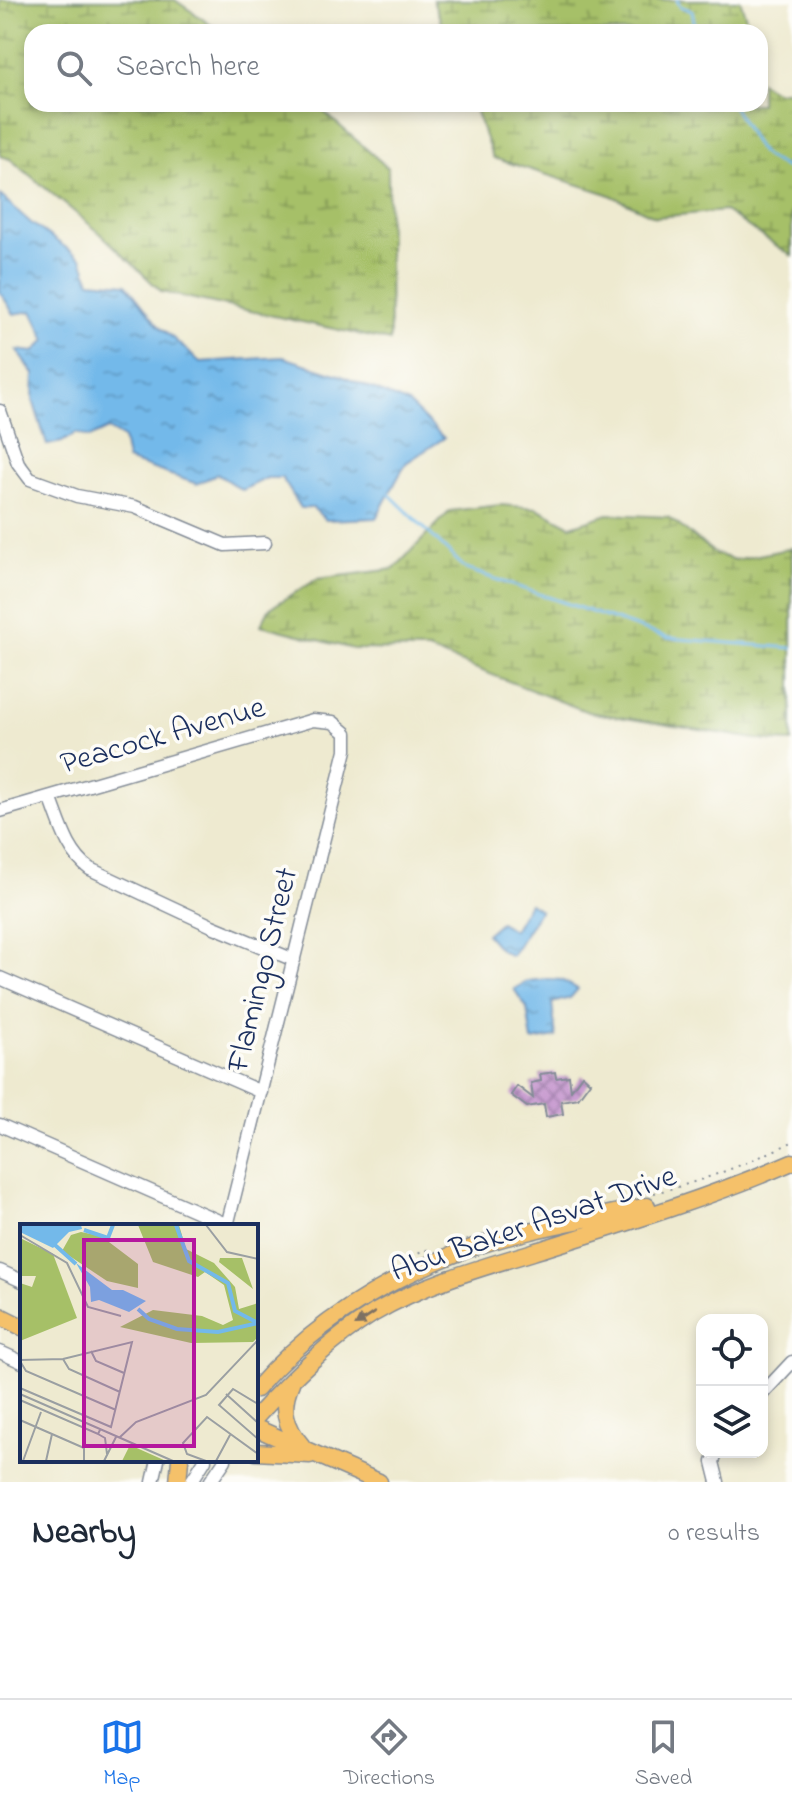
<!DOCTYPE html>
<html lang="en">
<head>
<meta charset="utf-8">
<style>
  body { margin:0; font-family:"Indie Flower",sans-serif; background:#f2f2f3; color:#1f2937 }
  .controls { position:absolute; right:24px; bottom:24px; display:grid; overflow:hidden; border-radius:16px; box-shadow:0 4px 12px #0003 }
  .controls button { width:72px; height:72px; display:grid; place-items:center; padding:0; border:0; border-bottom:2px solid #e0e1e3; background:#fff; color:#1f2937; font:40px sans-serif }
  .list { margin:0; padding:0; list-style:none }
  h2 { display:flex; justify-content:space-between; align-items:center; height:104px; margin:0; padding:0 32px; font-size:34px }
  h2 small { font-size:26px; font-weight:400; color:#747a83 }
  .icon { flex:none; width:44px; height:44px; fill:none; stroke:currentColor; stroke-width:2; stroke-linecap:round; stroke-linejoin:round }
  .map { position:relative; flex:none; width:792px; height:1482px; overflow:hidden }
  .search { position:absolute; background:#fff; box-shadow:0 4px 12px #0003; left:24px; right:24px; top:24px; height:88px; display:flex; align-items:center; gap:20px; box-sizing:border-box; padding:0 28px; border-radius:24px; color:#747a83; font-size:30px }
  .sheet { height:216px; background:#fff }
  nav { display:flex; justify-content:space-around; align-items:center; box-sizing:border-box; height:112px; border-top:2px solid #e0e1e3; background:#fff; font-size:22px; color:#747a83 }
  nav a { display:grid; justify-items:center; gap:4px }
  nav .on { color:#1a73e8 }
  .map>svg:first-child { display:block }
  .wetland { fill:url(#wetland-marsh); stroke:#607862; stroke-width:2 }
  .water { fill:url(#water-ripples); stroke:#4774a4; stroke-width:2 }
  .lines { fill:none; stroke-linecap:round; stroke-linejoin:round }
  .stream { stroke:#73b9ea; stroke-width:3 }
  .building { fill:url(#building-cross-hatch) }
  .minor-casing { stroke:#848c97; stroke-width:15 }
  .major-casing { stroke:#848c97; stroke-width:19 }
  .path { stroke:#848c97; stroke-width:2; stroke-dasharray:2 6; stroke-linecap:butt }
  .minor { stroke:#fff; stroke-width:12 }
  .major { stroke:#f5c16b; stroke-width:16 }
  .oneway { fill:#7d7164 }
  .labels { text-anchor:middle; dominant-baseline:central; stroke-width:7; stroke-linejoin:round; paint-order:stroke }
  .street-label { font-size:32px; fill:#1b2f5e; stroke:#fdfcf7 }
  .inset-river { fill:none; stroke:#73b9ea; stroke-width:4 }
  .inset-road { fill:none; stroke:#9a9fa2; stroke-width:2 }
  .view { fill:#b5179e; fill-opacity:0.15; stroke:#b5179e; stroke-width:4 }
  .inset-edge { fill:none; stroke:#1b2f5e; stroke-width:4 }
</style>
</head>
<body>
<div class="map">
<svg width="792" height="1482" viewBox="0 0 792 1482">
  <defs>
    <pattern id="wetland-marsh" width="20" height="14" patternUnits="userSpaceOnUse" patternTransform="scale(2)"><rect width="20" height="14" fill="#a6c067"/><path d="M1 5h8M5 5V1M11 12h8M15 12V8" fill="none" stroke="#869c58"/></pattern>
    <pattern id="water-ripples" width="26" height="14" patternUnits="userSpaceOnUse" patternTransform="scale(2)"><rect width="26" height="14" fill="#73b9ea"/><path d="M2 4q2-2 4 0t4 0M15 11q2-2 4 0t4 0" fill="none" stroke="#5e97c1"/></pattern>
    <pattern id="building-cross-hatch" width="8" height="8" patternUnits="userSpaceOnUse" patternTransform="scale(2)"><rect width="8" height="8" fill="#ca9fd2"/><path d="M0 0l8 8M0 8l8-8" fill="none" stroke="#a382ae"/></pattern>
  </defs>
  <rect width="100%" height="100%" fill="#fdfcf7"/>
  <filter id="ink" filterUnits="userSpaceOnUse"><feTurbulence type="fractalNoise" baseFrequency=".0125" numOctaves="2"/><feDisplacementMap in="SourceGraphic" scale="16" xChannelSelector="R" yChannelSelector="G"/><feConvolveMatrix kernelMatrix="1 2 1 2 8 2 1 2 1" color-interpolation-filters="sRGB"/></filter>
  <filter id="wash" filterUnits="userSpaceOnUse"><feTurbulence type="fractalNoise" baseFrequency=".006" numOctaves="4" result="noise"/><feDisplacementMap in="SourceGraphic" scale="32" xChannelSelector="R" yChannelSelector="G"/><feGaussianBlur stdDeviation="1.8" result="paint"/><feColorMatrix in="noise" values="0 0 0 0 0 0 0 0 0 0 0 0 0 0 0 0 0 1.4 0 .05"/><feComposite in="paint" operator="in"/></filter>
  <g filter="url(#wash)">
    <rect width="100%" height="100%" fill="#eeead0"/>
    <!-- wetland -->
    <path class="wetland" d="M0,0h175l46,32h-189v72h283l73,64 2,173 -228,-49 -62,-59 -90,-74 -10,-3z
      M433,0h307l8,23 -7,9h-296z
      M760,82l17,10 15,-2v166l-67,-45 -69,6 -48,-23 -115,-36 -20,-54h287z
      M500,505l37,3 34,18 37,-12 60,3 48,37 19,6 57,-12v194l-24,-1 -180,-29 -160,-62 -75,-1 -92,-24 8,-16 48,-30 77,-10 56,-58z"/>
    <!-- water -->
    <path class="water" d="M0,195l31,28 51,36 8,22 36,3 32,41 42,37 83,-5 56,18 70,29 35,34 -38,25 -30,55 -50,2 -13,-12h-12l-19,-30h-15l-25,12 -25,-16 -20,10 -70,-24 -4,-22 -15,-9 -19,9 -13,-5 -14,9 -15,3 -14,-45 1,-26 -17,-24 17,2 12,-12 -14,-29 -18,3 -14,-22z
      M529,903l11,7 -29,46 -12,-7 -13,-15 14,-12 13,8z
      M548,979l13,1 17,9 -8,9 -18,5 4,34 -24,4 -5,-33 -13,-19 14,-8z"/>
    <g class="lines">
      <!-- stream -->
      <path class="stream" d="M677,0l3,6 12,5 3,15 9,6
        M732,104l25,44 9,9 26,14
        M387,492l79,77 202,69 124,10"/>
    </g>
    <g id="blocks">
      <!-- building -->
      <path class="building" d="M555,1072l1,6 13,-2 2,14 11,-15 8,7 -12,16 -17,3 2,13 -17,3 -2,-13 -17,3 -16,-12 6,-9 16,12 -2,-15 10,-2 -1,-7z"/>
    </g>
  </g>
  <g filter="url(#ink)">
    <use href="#blocks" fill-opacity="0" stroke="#848c97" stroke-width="2"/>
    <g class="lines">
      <!-- minor casing -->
      <g class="minor-casing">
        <path id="minor" d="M0,411l18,52 12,16 47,17 58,11 90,38 40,-2
          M50,797c10,25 17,56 40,72l122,57 82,34
          M0,811l313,-91 20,2 13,11v17l-119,476
          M0,978l261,114
          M0,1125l228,100
          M0,1271l22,10
          M0,1352l22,10
          M762,1394l30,-32
          M716,1452l-3,10 5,20
          M153,1482l5,-22
          M191,1482l14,-22
          M210,1482l15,-22"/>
      </g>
      <!-- major casing -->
      <g class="major-casing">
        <path id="major" d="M0,1316l22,11
          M291,1383c-11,24 -6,43 11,63
          M256,1389c58,-67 135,-113 218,-142 56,-19 116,-28 173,-41
          M256,1417c36,-39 73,-76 118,-104 49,-29 106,-45 159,-61 87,-27 176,-54 259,-90
          M256,1428l123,54
          M256,1452l54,3
          M178,1482l2,-22"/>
      </g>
      <!-- path -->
      <path class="path" d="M654,1193c47,-11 95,-30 138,-51
        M404,1260l27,-12"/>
      <!-- minor -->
      <use href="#minor" class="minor"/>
      <!-- major -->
      <use href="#major" class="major"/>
    </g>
    <!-- one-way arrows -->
    <defs><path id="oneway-solid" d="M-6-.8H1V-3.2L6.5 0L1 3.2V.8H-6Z" transform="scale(2)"/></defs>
    <use class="oneway" href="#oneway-solid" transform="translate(365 1319) rotate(147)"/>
  </g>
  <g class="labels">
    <!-- street labels -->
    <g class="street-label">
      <text transform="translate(163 737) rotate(-16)">Peacock Avenue</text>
      <text transform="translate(264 970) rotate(-76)">Flamingo Street</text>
      <text transform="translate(534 1225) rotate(-19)">Abu Baker Asvat Drive</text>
    </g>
  </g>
  <!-- overview -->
  <g transform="translate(20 1224)">
    <rect width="238" height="238" fill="#eeead0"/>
    <path d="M118,1h41l7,24 28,14 21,24 4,22 19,-6v34l-5,5 -62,1 -71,-16 33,-17 49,6 21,9 10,-5 -9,-35 -19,-13 -7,5 -45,-15zM61,8l20,4 37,28v24l-31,-7 -45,-30 9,-16zM0,14l33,16 24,64 -57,23v-58l12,4 4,-11h-16zM200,34h22l11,31 -34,-27z" fill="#a6c067"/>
    <path d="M110,221l36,16h-44z" fill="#a6c067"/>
    <path d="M0,1h61l1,4 -13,3 -16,16 -33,-16zM56,39l36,27h11l23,11 -17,11 -30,-12 -8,2 -1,-15z" fill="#73b9ea"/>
    <path class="inset-river" d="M156,1l13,36 39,22 7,28 21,11M64,6l24,8 5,-13M35,21l21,19M118,85l11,10 28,10 41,3 40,-9"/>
    <path class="inset-road" d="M186,1l21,27 31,7M0,11l47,28 21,44 33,9M71,127l5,10 28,12M43,135l6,10 51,23M0,136l43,-1 69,-17 -21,85 -91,-39M0,137l6,10 90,39M0,170l153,67M206,170l32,29M0,176l78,34 2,-4M238,180l-25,-15 -14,16 39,34M0,196l64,28v13M78,210l7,4 2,16M99,214l17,-16 70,-27 52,-55M3,237l18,-49M26,237l6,-27M84,237l12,-24M186,237l-19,-7 -4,-11 24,-26 51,37M196,237l14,-26"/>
    <path class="view" d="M64,16h110v206h-110z"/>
    <rect width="238" height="238" class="inset-edge"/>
  </g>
</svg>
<div class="controls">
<button><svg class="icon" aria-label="locate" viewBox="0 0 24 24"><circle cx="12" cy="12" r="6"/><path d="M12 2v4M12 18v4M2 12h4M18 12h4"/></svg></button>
<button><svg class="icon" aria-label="layers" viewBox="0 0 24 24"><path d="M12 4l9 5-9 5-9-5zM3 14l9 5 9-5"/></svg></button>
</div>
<div class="search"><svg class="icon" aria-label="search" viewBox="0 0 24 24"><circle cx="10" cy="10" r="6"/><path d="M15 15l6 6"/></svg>Search here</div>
</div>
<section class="sheet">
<h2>Nearby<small>0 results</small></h2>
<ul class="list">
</ul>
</section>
<nav>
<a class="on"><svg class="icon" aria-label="map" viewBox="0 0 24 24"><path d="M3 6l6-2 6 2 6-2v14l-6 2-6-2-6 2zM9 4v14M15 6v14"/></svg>Map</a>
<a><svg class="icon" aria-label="directions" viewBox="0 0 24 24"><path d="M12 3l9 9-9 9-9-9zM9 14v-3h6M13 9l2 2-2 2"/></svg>Directions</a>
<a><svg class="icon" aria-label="saved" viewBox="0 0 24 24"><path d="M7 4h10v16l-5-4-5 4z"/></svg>Saved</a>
</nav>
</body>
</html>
